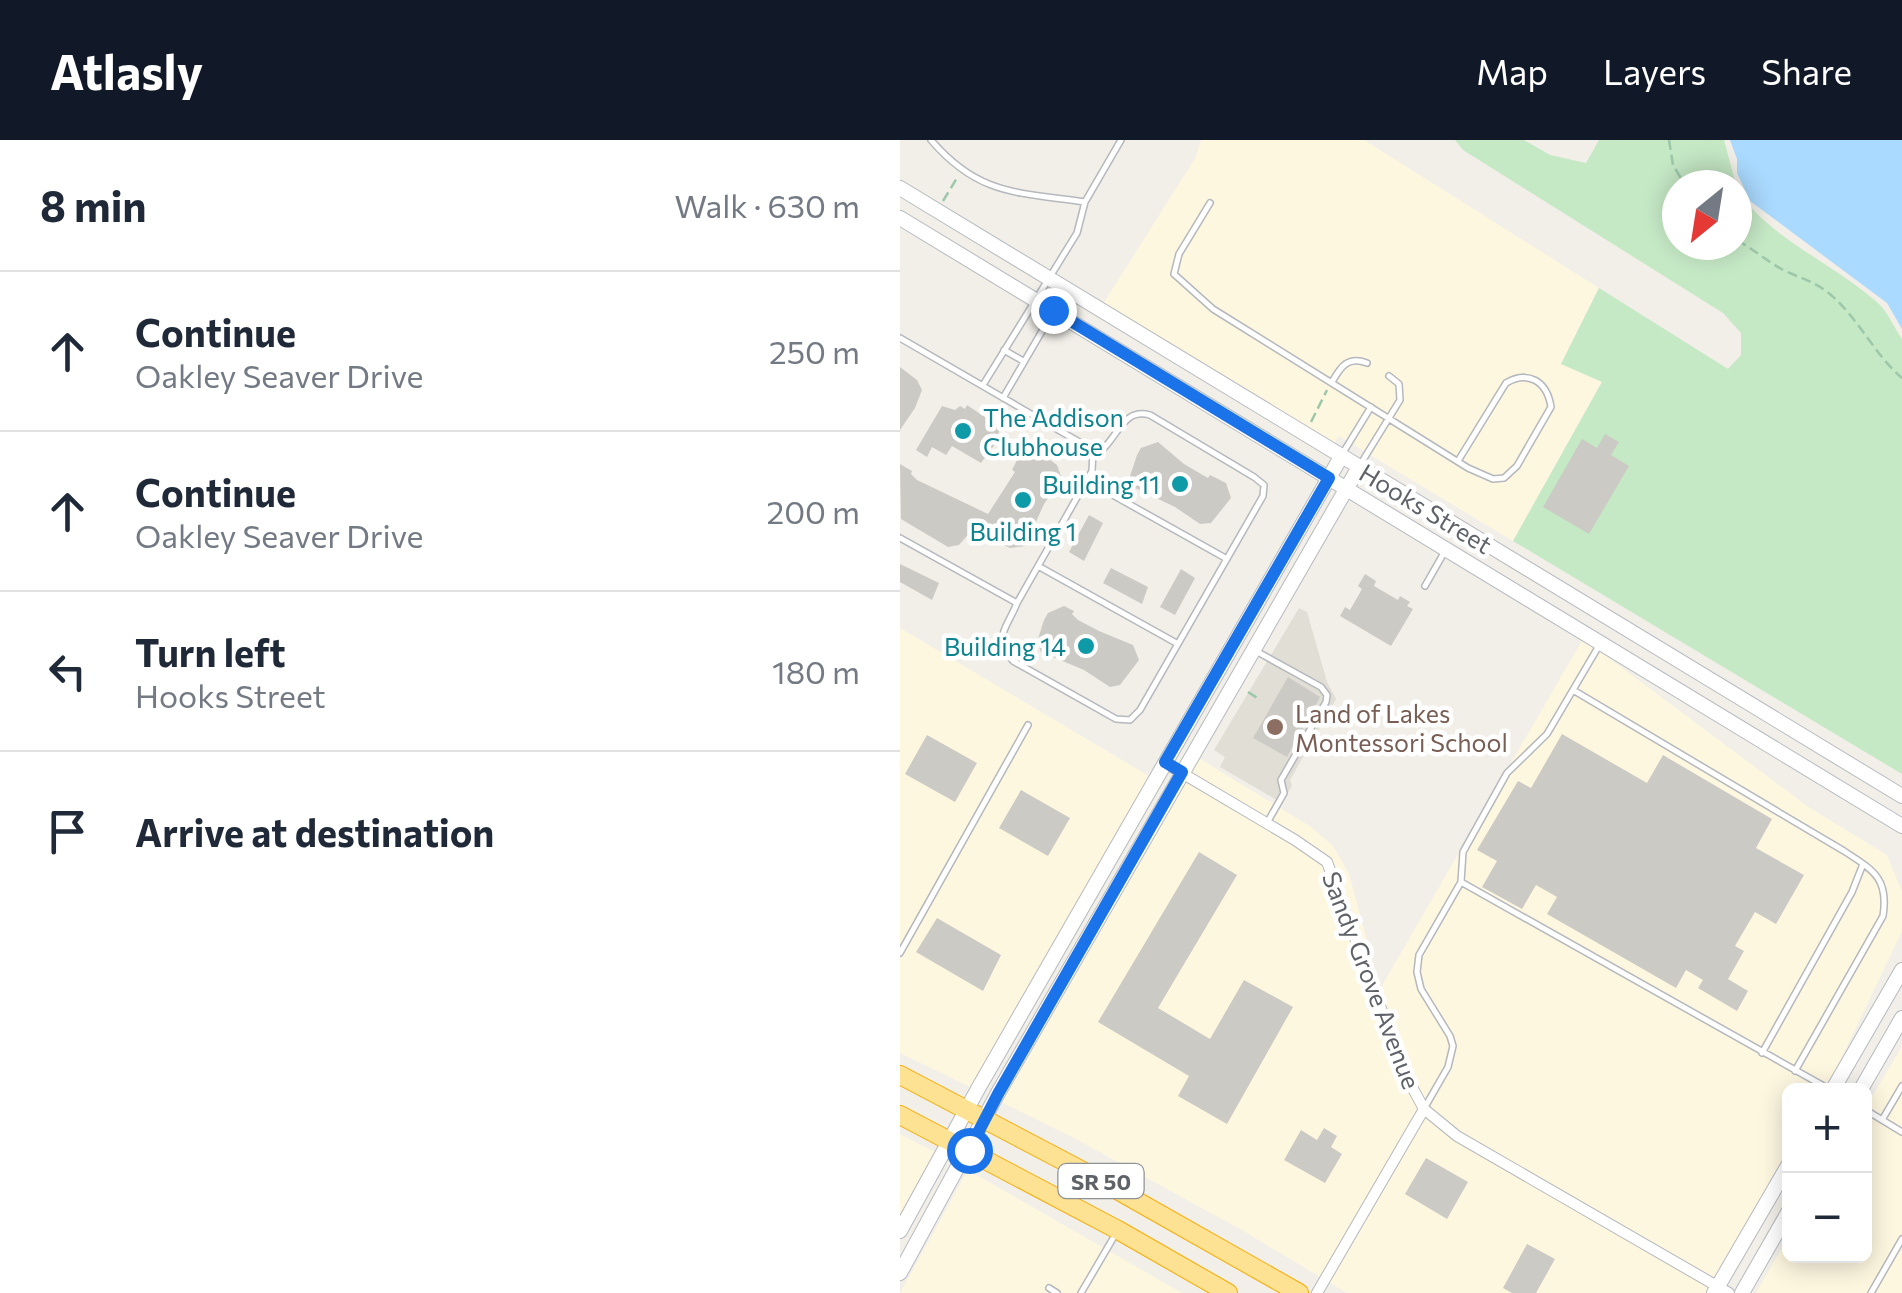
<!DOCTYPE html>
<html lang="en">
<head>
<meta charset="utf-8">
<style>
  body { margin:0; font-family:Commissioner,sans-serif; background:#f6f6f7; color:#1f2937 }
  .controls { position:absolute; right:30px; bottom:30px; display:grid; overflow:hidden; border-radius:15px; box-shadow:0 5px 25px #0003 }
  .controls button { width:90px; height:90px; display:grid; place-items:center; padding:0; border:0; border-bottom:2px solid #e0e1e3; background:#fff; color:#1f2937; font:50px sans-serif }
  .compass { position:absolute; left:762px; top:30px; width:90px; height:90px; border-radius:50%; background:#fff; box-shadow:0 5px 25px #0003; rotate:210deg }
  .stop { position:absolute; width:30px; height:30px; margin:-22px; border:8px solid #1a73e8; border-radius:50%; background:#fff }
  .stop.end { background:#1a73e8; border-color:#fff; box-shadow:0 2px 10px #0008 }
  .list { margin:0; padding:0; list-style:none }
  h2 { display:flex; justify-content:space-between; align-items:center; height:130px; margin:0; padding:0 40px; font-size:42px }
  h2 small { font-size:32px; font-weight:400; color:#747a83 }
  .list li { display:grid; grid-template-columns:65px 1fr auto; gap:30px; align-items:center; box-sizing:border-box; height:160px; padding:0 40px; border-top:2px solid #e0e1e3 }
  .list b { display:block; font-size:38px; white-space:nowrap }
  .list p { margin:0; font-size:32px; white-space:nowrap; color:#747a83 }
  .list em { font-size:32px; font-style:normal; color:#747a83 }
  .icon { flex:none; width:55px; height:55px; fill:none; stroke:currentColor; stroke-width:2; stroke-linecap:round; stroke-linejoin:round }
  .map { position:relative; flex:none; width:1002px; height:1153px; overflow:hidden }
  header { display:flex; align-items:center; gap:60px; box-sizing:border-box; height:140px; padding:0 50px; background:#111827; color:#fff }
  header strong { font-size:48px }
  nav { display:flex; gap:55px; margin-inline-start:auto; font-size:35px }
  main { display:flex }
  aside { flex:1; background:#fff }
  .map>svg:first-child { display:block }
  .commercial { fill:#fef7e0 }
  .education { fill:#e1ded6 }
  .green { fill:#c5e8c5 }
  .water { fill:#aadaff }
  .building { fill:#cccac5 }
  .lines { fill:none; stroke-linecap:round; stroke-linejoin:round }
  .lane-casing { stroke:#b5b8bc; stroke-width:8 }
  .street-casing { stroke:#b5b8bc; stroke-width:12 }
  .secondary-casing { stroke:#b6babf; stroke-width:16 }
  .highway-casing { stroke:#f9ab00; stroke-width:20 }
  .path { stroke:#9cc7a9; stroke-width:2.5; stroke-dasharray:10 5; stroke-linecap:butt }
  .lane { stroke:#fff; stroke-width:5 }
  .street { stroke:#fff; stroke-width:10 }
  .secondary { stroke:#fff; stroke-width:14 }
  .highway { stroke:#fde293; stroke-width:18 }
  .route { stroke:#1a73e8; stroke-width:12 }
  .culture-dot { fill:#0f9aa8; stroke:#fff; stroke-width:4 }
  .education-dot { fill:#8d6e63; stroke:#fff; stroke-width:4 }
  .labels { text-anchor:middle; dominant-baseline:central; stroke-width:9; stroke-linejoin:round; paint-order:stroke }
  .shield { fill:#fff; stroke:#8f9295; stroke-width:2.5 }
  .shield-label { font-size:22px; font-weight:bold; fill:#5f6368 }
  .culture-label { font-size:25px; fill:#0d838f; stroke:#fff; text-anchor:end }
  .street-label { font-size:25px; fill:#5f6368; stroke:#fff }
  .education-label { font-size:25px; fill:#785e54; stroke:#fff; text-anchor:start }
</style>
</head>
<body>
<header>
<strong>Atlasly</strong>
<nav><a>Map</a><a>Layers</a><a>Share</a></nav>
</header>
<main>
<aside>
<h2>8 min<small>Walk · 630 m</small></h2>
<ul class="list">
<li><svg class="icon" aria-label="ahead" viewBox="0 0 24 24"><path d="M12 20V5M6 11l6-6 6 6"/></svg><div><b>Continue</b><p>Oakley Seaver Drive</p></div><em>250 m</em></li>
<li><svg class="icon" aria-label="ahead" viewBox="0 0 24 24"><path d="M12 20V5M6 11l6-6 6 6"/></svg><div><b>Continue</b><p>Oakley Seaver Drive</p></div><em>200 m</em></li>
<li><svg class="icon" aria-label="left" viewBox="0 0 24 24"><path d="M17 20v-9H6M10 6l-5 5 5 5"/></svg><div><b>Turn left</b><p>Hooks Street</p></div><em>180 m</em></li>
<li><svg class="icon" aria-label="arrive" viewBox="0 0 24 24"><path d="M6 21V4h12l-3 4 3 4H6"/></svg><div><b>Arrive at destination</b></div></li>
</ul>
</aside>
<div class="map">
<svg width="1002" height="1153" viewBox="0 0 1002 1153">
  <rect width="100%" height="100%" fill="#f1efe8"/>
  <!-- commercial -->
  <path class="commercial" d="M301,0h163l235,148 -38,76 41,17 -89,160 -174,-105 -5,8 -231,-140 93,-147z
    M0,488l249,148 -177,312 -72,-35z
    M683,499l227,169 77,47 15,37v39l-75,157 -2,2 -36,1v61l-82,141h-360l-107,-64 -166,-91 -73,-36 196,-345 114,70 22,19 16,28 31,115z
    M1002,906v247h-146l33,-57v20h75l1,-147z
    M0,994l37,19 -37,65z
    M68,1030l214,123h-282z"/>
  <!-- education -->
  <path class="education" d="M399,468l8,4 20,70 9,17 -46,81 2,6 -10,17 -62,-36 5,-10 -11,-7z"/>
  <!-- green -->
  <path class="green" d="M555,0h69l26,15 36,8 13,-23h125l12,45h-59v60h60v-58c23,47 104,80 144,119 8,9 14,23 21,33v435l-389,-233 89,-159 -41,-18 38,-76 129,81 13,-14v-22l-18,-20 -260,-163z"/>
  <!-- water -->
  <path class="water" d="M830,0h172v189l-15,-26 -137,-102 -13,-28v-14z"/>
  <!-- building -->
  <path class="building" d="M0,227l17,13 5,10 -7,18 -15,22z
    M67,265l34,23 -3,6 3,2 -20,27 -29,-17 -6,9 -14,-8 -5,10 -11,-7 26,-44 13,4 5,-4 5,3z
    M705,294l14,8 -8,13 18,11 -40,68 -46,-27 39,-68 15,9z
    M258,302l26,22 24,14 2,-3 16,8 5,15 -20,25 -11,1 -25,-17 -42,-20 -3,-11 7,-21 4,-7z
    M135,309l22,16 5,14 -18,25 -19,42 -15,2 -38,-18 -13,15 -11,2 -47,-28 -1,-55 12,7 -1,3 6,6 71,34 27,-42 -3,-2 8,-16z
    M189,375l14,8 -19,38 -15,-9z
    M0,424l39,19 -7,17 -32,-18z
    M211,428l37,19 -6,17 -39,-21z
    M281,429l14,9 -20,37 -15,-8z
    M465,434l11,7 -2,5 24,14 2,-4 10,6 -3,4 6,3 -22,37 -51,-30 5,-9 5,3 12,-21 -4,-3z
    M164,466l10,5 -2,3 6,6 21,11 34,14 6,15 -19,25 -10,2 -26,-17 -43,-18 -4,-10 7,-22 4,-7z
    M388,537l32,20 -33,60 -34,-19z
    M662,594l85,49 16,-28 109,64 -16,29 48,27 -28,49 -21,-12 -20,34 9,5 -16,28 20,12 -11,20 -39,-23 5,-8 -17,-10 -10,18 -129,-74 10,-17 -21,-12 -14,24 -40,-22 15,-26 -20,-11 41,-69 13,7z
    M27,595l50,28 -22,39 -50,-28z
    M121,650l49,28 -22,38 -49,-28z
    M299,712l38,23 -79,133 52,31 34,-59 49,27 -66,117 -49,-28 11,-20 -91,-54z
    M37,778l64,37 -18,36 -67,-39z
    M424,988l13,8 -6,11 11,7 -17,29 -41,-23 17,-30 16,10z
    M526,1018l42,24 -21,37 -42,-25z
    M627,1104l28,15 -19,34h-24l-9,-5z"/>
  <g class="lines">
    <!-- lane casing -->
    <g class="lane-casing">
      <path id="lane" d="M31,0c48,56 87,52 154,62
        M310,63l-31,51 -5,20 39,35 255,159 25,11 11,-1 13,-12 34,-59c-4,-26 -23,-37 -45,-24l-48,78
        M0,198l193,112 -1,21 -75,132 -117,-65
        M104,210l19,11
        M432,242c9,-16 16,-26 35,-19
        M83,245l94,-152 8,-31 36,-62
        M103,258l49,-84
        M441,316l30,-49
        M460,325l40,-65 -1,-16 -10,-8
        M186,340l141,79
        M138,426l140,78
        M525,446l20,-35
        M117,463c-10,26 -25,33 -4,58l103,58 14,1 10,-10 123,-214 1,-11 -10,-8 -104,-62c-26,-7 -31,19 -47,34l-10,1
        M354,510l67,37 6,8 -1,7 -45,78 3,13 -17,30
        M673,550l271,161c29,19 45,27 39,65l-88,155
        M561,742l368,207
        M0,813l128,-228
        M862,913l90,-161 11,-28
        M525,967l23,-40 5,-21 -3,-10 -29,-47 -4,-17 2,-17 42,-73 2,-30 44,-79 40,-39 53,-90
        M964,969l38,23
        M982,980l20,-34
        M149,1148l8,5
        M181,1153l34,-58
        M971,1153l31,-54"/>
    </g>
    <!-- street casing -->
    <g class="street-casing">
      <path id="street" d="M265,623l130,77 32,22 78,212 19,35 33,27 272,157
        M417,1153l107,-184"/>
    </g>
    <!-- secondary casing -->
    <g class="secondary-casing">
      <path id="secondary" d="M0,48l1002,608
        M0,78l1002,608
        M932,951l70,-121
        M960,951l42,-73
        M0,1091l79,-144 362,-630
        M0,1133l98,-180 361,-626
        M814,1153l75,-129
        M842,1153l47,-82"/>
    </g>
    <!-- highway casing -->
    <g class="highway-casing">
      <path id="highway" d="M0,935l196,103 203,115
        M0,975l218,115 110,63"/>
    </g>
    <!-- path -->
    <path class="path" d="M769,0l4,25 12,20
      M43,61l14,-23
      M837,100c16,9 30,21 46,30 17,8 33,12 48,25 28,24 43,59 71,83
      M411,282l16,-32
      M348,552l11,7"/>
    <!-- lane -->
    <use href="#lane" class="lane"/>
    <!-- street -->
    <use href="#street" class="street"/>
    <!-- secondary -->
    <use href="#secondary" class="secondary"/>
    <!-- highway -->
    <use href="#highway" class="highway"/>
  </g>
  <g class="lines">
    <!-- route -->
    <path class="route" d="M69,1010l29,-56 184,-322 -17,-10 164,-284 -276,-168"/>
  </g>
  <!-- markers -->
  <g class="culture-dot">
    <circle cx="63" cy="291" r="10"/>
    <circle cx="280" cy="344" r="10"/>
    <circle cx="123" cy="360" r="10"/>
    <circle cx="186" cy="506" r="10"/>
  </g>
  <circle class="education-dot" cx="375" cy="587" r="10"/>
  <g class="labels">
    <!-- shield labels -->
    <rect class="shield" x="158.5" y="1024" width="85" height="34" rx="8"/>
    <g class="shield-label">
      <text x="201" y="1041">SR 50</text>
    </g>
    <!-- culture labels -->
    <g class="culture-label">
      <text x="83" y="277" text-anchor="start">The Addison<tspan x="83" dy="29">Clubhouse</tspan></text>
      <text x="260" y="344">Building 11</text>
      <text x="123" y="391" text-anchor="middle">Building 1</text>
      <text x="166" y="506">Building 14</text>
    </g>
    <!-- street labels -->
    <g class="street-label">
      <text transform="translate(526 368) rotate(31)">Hooks Street</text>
      <text transform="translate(472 840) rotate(69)">Sandy Grove Avenue</text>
    </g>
    <!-- education labels -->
    <g class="education-label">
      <text x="395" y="573">Land of Lakes<tspan x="395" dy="29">Montessori School</tspan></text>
    </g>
  </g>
</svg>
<div class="controls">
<button>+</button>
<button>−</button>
</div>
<svg class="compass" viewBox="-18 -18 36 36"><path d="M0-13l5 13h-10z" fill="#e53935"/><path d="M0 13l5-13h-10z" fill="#747a83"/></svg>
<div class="stop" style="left:69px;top:1010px"></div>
<div class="stop end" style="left:153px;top:170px"></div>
</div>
</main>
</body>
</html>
